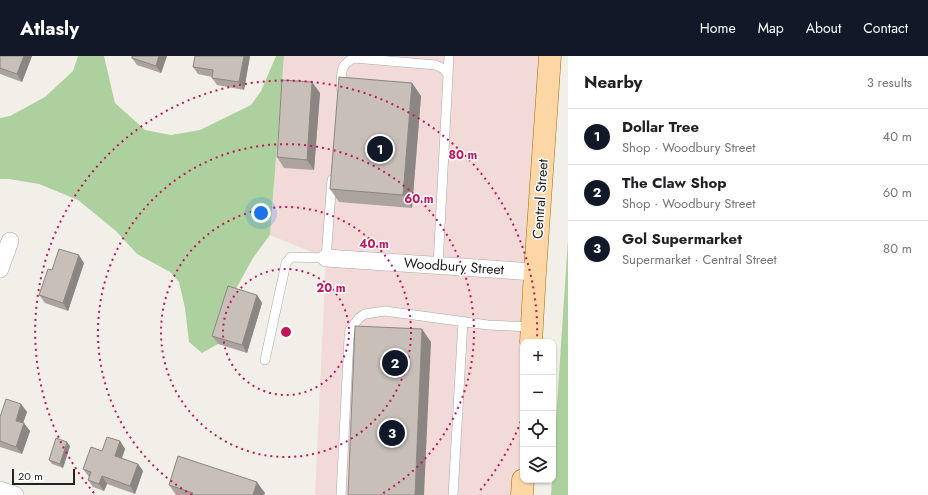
<!DOCTYPE html>
<html lang="en">
<head>
<meta charset="utf-8">
<style>
  body { margin:0; font-family:Jost,sans-serif; background:#f2f2f2; color:#202124 }
  .controls { position:absolute; right:12px; bottom:12px; display:grid; overflow:hidden; border-radius:8px; box-shadow:0 1px 3px #0004 }
  .controls button { width:36px; height:36px; display:grid; place-items:center; padding:0; border:0; border-bottom:1px solid #e0e0e0; background:#fff; color:#202124; font:20px sans-serif }
  .scale { position:absolute; left:12px; bottom:10px; width:63px; box-sizing:border-box; padding-left:4px; border:2px solid #222; border-top:0; font-size:11px; line-height:14px; white-space:nowrap; color:#222; -webkit-text-stroke:3px #fff; paint-order:stroke }
  .you { position:absolute; left:261px; top:157px; width:14px; height:14px; margin:-10px; border:3px solid #fff; border-radius:50%; background:#1a73e8; box-shadow:0 0 0 6px #1a73e833 }
  .badge { display:grid; place-items:center; width:26px; height:26px; border-radius:50%; background:#111827; color:#fff; font-size:13px; font-weight:700 }
  .pin { position:absolute; translate:-50% -50%; border:2px solid #fff; box-shadow:0 1px 4px #0006 }
  .list { margin:0; padding:0; list-style:none }
  h2 { display:flex; justify-content:space-between; align-items:center; height:52px; margin:0; padding:0 16px; font-size:17px }
  h2 small { font-size:13px; font-weight:400; color:#757577 }
  .list li { display:grid; grid-template-columns:26px 1fr auto; gap:12px; align-items:center; box-sizing:border-box; height:56px; padding:0 16px; border-top:1px solid #e0e0e0 }
  .list b { display:block; font-size:15px; white-space:nowrap }
  .list p { margin:0; font-size:13px; white-space:nowrap; color:#757577 }
  .list em { font-size:13px; font-style:normal; color:#757577 }
  .icon { flex:none; width:22px; height:22px; fill:none; stroke:currentColor; stroke-width:2; stroke-linecap:round; stroke-linejoin:round }
  .map { position:relative; flex:none; width:568px; height:439px; overflow:hidden }
  header { display:flex; align-items:center; gap:24px; box-sizing:border-box; height:56px; padding:0 20px; background:#111827; color:#fff }
  header strong { font-size:19px }
  nav { display:flex; gap:22px; margin-inline-start:auto; font-size:14px }
  main { display:flex }
  aside { flex:1; background:#fff }
  .map>svg:first-child { display:block }
  .commercial { fill:#f2dad9 }
  .forest { fill:#add19e }
  .lines { fill:none; stroke-linecap:round; stroke-linejoin:round }
  .service-casing { stroke:#a9a9a9; stroke-width:10 }
  .minor-casing { stroke:#a9a9a9; stroke-width:18 }
  .primary-casing { stroke:#a06b00; stroke-width:23 }
  .service { stroke:#fff; stroke-width:9 }
  .minor { stroke:#fff; stroke-width:17 }
  .primary { stroke:#fcd6a4; stroke-width:22 }
  .wall { fill:#aba49e }
  .shaded-wall { fill:#8b8681 }
  .building { fill:#c7bfb8; stroke:#8b8681 }
  .ring { fill:none; stroke:#c2185b; stroke-width:2; stroke-dasharray:2 4 }
  .labels { text-anchor:middle; dominant-baseline:central; stroke-width:3; stroke-linejoin:round; paint-order:stroke }
  .street-label { font-size:14px; fill:#222; stroke:#fff }
  .centre { fill:#c2185b; stroke:#fff; stroke-width:2 }
  .ring-label { font-size:12px; text-anchor:middle; font-weight:bold; fill:#c2185b; stroke:#fff; stroke-width:3; stroke-linejoin:round; paint-order:stroke }
</style>
</head>
<body>
<header>
<strong>Atlasly</strong>
<nav><a>Home</a><a>Map</a><a>About</a><a>Contact</a></nav>
</header>
<main>
<div class="map">
<svg width="568" height="439" viewBox="0 0 568 439">
  <rect width="100%" height="100%" fill="#f2efe9"/>
  <!-- commercial -->
  <path class="commercial" d="M284,0h266l-27,286 -1,153h-207l11,-237 -56,-23z"/>
  <!-- forest -->
  <path class="forest" d="M78,0h26l11,47 30,27 26,5 29,-5 51,-25 10,-14 15,-35h8l-14,179 -17,23 -20,36 -15,50 -16,9 -13,-11 -4,-34 -6,-26 -9,-10 -33,-18 -21,-23 -38,-31 -39,-16 -30,-5h-9v-61l10,-2 35,-19 28,-26z
    M568,183v256h-17z"/>
  <g class="lines">
    <!-- service casing -->
    <g class="service-casing">
      <path id="service" d="M448,19l1,-19
        M341,32c1,-15 -2,-23 13,-30l82,7 8,4 4,6 -10,190
        M265,304l21,-97 5,-6 35,1 6,-78
        M341,439l8,-157 1,-8 9,-12 6,-4 20,-3 103,14 44,2
        M453,439l10,-174"/>
    </g>
    <!-- minor casing -->
    <g class="minor-casing">
      <path id="minor" d="M326,202l209,14
        M0,213l10,-28
        M0,434l15,5"/>
    </g>
    <!-- primary casing -->
    <g class="primary-casing">
      <path id="primary" d="M531,286l4,-70 15,-216
        M522,439l1,-15"/>
    </g>
    <!-- service -->
    <use href="#service" class="service"/>
    <!-- minor -->
    <use href="#minor" class="minor"/>
    <!-- primary -->
    <use href="#primary" class="primary"/>
  </g>
  <!-- wall -->
  <path class="wall" d="M0,0h32l-10,26 -22,-8z
    M132,0h35l-6,17 -24,-8 -5,-7z
    M250,0l-6,34 -27,-5 -5,-7v-1l-14,-3 -5,-7z
    M312,26l8,11 -6,77 -30,-2 -7,-11z
    M412,27l9,13 -9,112 -73,-6 -9,-13z
    M84,207l-16,48 -23,-8 -6,-8 13,-25z
    M257,239l5,8 -15,50 -29,-9 -6,-8z
    M21,348l6,8 -4,11 7,8 -8,23 -22,-7v-30z
    M120,385l5,8 -3,9 16,6 5,7 -8,23 -28,-10 -3,7 -11,-4 -5,-7 1,-3 -6,-8 19,-18z
    M70,390l-7,22 -11,-4 -3,-4z
    M169,429l96,8 -1,2h-88z"/>
  <!-- shaded-wall -->
  <path class="shaded-wall" d="M24,0h8l-10,26 -5,-8z
    M159,0h8l-6,17 -5,-7z
    M244,0h6l-6,34 -5,-8z
    M312,26l8,11 -6,77 -7,-10z
    M412,27l9,13 -9,112 -9,-13z
    M79,199l5,8 -16,48 -5,-8z
    M257,239l5,8 -15,50 -5,-8z
    M422,273l9,13 -7,153h-9z
    M21,348l6,8 -6,16 -5,-7z
    M24,367l6,8 -8,23 -6,-7z
    M120,385l5,8 -5,14 -5,-7z
    M67,386l3,4 -7,22 -3,-4z
    M138,408l5,7 -8,23 -5,-8z
    M102,420l5,8 -3,7 -5,-7z
    M257,426l8,11 -1,2h-11z"/>
  <!-- building -->
  <path class="building" d="M0,0h24l-7,18 -17,-6z
    M132,0h27l-3,10 -24,-8z
    M195,0h49l-5,26 -27,-4 1,-8 -20,-3z
    M339,21l73,6 -9,112 -73,-6z
    M282,24l30,2 -5,78 -30,-3z
    M59,193l20,6 -16,48 -24,-8 9,-26 4,1z
    M228,230l29,9 -15,50 -30,-9z
    M355,270l67,3 -7,166h-67z
    M6,343l15,5 -5,17 8,2 -8,24 -16,-6v-24z
    M107,381l13,4 -5,15 23,8 -8,22 -28,-10 -3,8 -11,-4 3,-8 -8,-3 8,-22 11,4z
    M56,382l11,4 -7,22 -11,-4z
    M178,400l79,26 -4,13h-61l1,-2 -24,-8z"/>
  <!-- distance rings -->
  <g class="ring">
    <circle cx="286" cy="276" r="63"/>
    <circle cx="286" cy="276" r="125"/>
    <path d="M192 439A188 188 0 1 1 380 439"/>
    <path d="M523 360A251 251 0 0 1 478 437M94 437A251 251 0 1 1 537 285"/>
  </g>
  <g class="labels">
    <!-- street labels -->
    <g class="street-label">
      <text transform="translate(540 143) rotate(-86)">Central Street</text>
      <text transform="translate(454 210) rotate(4)">Woodbury Street</text>
    </g>
  </g>
  <circle cx="286" cy="276" r="6" class="centre"/>
  <g class="ring-label">
    <text x="463" y="103">80 m</text>
    <text x="419" y="147">60 m</text>
    <text x="374" y="192">40 m</text>
    <text x="331" y="236">20 m</text>
  </g>
</svg>
<div class="controls">
<button>+</button>
<button>−</button>
<button><svg class="icon" aria-label="locate" viewBox="0 0 24 24"><circle cx="12" cy="12" r="6"/><path d="M12 2v4M12 18v4M2 12h4M18 12h4"/></svg></button>
<button><svg class="icon" aria-label="layers" viewBox="0 0 24 24"><path d="M12 4l9 5-9 5-9-5zM3 14l9 5 9-5"/></svg></button>
</div>
<div class="scale">20 m</div>
<div class="you"></div>
<div class="pin badge" style="left:380px;top:93px">1</div>
<div class="pin badge" style="left:395px;top:307px">2</div>
<div class="pin badge" style="left:392px;top:377px">3</div>
</div>
<aside>
<h2>Nearby<small>3 results</small></h2>
<ul class="list">
<li><span class="badge">1</span><div><b>Dollar Tree</b><p>Shop · Woodbury Street</p></div><em>40 m</em></li>
<li><span class="badge">2</span><div><b>The Claw Shop</b><p>Shop · Woodbury Street</p></div><em>60 m</em></li>
<li><span class="badge">3</span><div><b>Gol Supermarket</b><p>Supermarket · Central Street</p></div><em>80 m</em></li>
</ul>
</aside>
</main>
</body>
</html>
